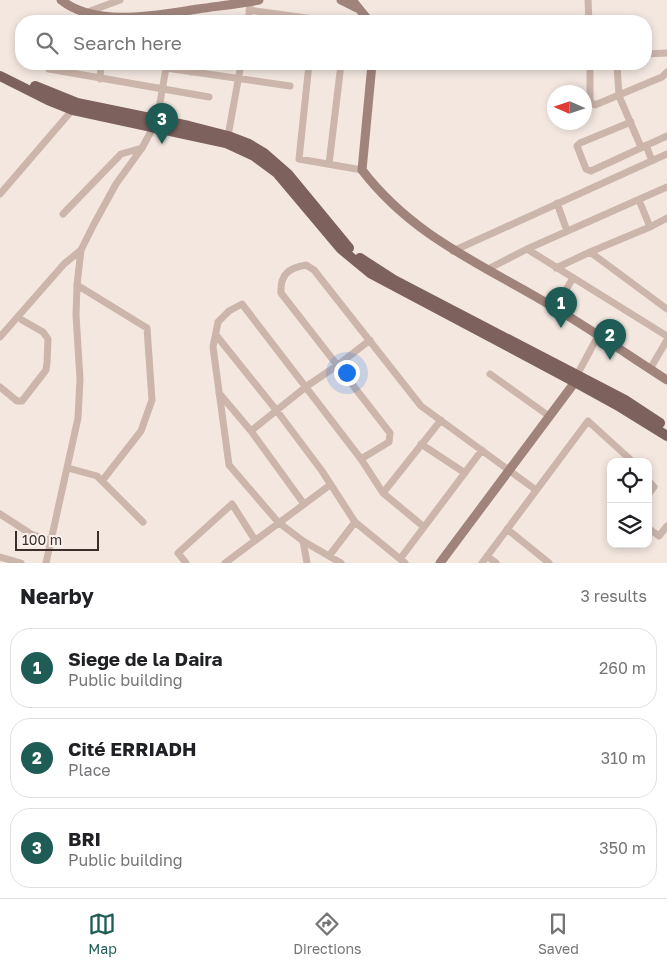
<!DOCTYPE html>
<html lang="en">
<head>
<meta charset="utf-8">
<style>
  body { margin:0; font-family:"Golos Text",sans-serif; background:#f2f2f2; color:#202124 }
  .controls { position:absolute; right:15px; bottom:15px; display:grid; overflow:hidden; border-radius:10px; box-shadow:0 2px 8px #0003 }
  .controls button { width:45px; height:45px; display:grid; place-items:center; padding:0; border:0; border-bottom:1px solid #e0e0e0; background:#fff; color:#202124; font:25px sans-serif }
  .compass { position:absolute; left:547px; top:85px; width:45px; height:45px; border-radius:50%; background:#fff; box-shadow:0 2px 8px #0003; rotate:273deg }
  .scale { position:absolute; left:15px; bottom:12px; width:84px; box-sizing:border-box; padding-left:5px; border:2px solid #3a2d2a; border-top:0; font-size:14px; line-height:18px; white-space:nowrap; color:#3a2d2a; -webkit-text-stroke:4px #fbf2ed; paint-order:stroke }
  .you { position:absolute; left:346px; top:372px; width:18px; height:18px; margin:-12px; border:4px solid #fff; border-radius:50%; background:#1a73e8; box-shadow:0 0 0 8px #1a73e833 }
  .badge { display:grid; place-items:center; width:32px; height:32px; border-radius:50%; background:#1f5c56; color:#fff; font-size:16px; font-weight:700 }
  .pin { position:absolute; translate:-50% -41px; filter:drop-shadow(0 1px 2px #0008) }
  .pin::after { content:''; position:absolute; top:26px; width:18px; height:15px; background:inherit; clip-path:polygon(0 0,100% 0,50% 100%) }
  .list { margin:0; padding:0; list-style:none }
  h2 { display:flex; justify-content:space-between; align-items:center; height:65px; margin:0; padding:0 20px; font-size:21px }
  h2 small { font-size:16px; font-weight:400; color:#757577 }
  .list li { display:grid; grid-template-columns:32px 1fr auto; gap:15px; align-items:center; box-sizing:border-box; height:80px; margin:0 10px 10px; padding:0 10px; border:1px solid #e0e0e0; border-radius:20px }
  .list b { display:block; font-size:19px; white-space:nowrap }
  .list p { margin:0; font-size:16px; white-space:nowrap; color:#757577 }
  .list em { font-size:16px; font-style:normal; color:#757577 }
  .icon { flex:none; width:28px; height:28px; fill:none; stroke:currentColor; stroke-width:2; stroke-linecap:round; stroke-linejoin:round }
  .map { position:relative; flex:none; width:667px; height:563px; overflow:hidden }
  .search { position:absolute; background:#fff; box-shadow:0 2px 8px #0003; left:15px; right:15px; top:15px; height:55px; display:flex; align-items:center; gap:12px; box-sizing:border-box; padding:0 18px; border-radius:20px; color:#757577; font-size:19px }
  .sheet { height:335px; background:#fff }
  nav { display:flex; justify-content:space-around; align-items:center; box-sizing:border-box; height:70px; border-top:1px solid #e0e0e0; background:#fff; font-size:14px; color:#757577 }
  nav a { display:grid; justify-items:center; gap:2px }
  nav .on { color:#1f5c56 }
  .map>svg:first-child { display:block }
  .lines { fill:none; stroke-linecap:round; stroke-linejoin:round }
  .street { stroke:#ccb5ab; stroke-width:7 }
  .secondary { stroke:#a0847c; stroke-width:9 }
  .primary { stroke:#7c615c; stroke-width:10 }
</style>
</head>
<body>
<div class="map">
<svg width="667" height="563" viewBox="0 0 667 563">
  <rect width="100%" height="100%" fill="#f3e7e0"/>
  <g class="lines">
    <!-- street -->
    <path class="street" d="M588,0l1,21
      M249,10l79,11
      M85,13l35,-13
      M248,21l2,-14
      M646,54l21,-1
      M50,64l-1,5 160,28
      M157,64l9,4
      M309,64l-10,95 63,11
      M590,64v37l5,4 67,-28 5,-5
      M617,64l2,32 22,51
      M191,72l1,-8
      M100,79l1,-15
      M631,122l-51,21 -3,3 9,23 5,2 76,-35
      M228,136l13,-72
      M646,145l6,16
      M329,164l12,-100
      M0,194l74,-86
      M557,203l10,28
      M63,214l58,-60 21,-6
      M650,227l17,-9
      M527,249l140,87
      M453,251l214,-97
      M590,252l77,57
      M556,268l34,-16 60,-25 -11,-27
      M486,270l41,-21 140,-62
      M77,285l70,43 5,72 -11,31 -39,50
      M555,308l18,-30
      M216,335l61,76 45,60 33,51 -26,34
      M0,337l64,-73 17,-14
      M650,369l17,-29
      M490,374l59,42
      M577,375l21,-39
      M0,387l17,14h5l24,-31 1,-7 1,-24 -5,-7 -21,-12
      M219,393l32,38 53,73
      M251,431l56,-45 31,-21 32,-25
      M421,444l44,29
      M361,459l28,-17 1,-9 -109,-140c-1,-19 8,-25 25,-28l8,5 107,136 115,84
      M68,468l29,8 46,46
      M648,480l6,7 -6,8
      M383,493l41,34
      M0,514l31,20 20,7
      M355,522l50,41
      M648,528l11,8 8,-10
      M507,529l42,34
      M303,541l4,22
      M487,556l9,7
      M0,557l21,6
      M400,559l82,-109
      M46,563l32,-145 2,-39 -4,-64 1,-30 4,-35 13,-26 22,-40 26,-36 15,-28 9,-52 124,18
      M186,563l-8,-10 54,-49 23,36
      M225,563l105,-78
      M341,563l-38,-22 -25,-19 -49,-57 -16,-118 5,-25 11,-11 13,-7 119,155 22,34 58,-73
      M482,563l106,-142 45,41"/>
    <!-- secondary -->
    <path class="secondary" d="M61,0c35,28 96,15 137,9 20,-3 41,-5 61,-9
      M341,0l16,8
      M352,0l17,21
      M372,64l-10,106c52,68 122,95 193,138 38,23 75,48 112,72
      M440,563l135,-181 2,-6"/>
    <!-- primary -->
    <path class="primary" d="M0,76l48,24 25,10 153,33 28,13 23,17 64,76 29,24 205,109 45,25 47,29
      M35,86l42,17 112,23 39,10 21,8 15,9 24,21 61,74
      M360,258l34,22 231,120 35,23"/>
  </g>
</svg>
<div class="controls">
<button><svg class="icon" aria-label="locate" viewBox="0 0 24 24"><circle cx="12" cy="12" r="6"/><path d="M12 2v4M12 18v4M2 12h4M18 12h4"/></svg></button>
<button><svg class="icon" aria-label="layers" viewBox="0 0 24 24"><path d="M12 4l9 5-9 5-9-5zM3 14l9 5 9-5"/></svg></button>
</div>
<svg class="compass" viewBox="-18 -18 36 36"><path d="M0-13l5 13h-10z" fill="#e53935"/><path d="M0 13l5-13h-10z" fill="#757577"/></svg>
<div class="scale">100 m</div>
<div class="you"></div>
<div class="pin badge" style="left:561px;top:328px">1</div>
<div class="pin badge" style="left:610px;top:360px">2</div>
<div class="pin badge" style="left:162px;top:144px">3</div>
<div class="search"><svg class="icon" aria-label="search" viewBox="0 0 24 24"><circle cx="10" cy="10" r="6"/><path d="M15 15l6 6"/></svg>Search here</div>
</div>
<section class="sheet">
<h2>Nearby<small>3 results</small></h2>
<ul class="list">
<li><span class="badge">1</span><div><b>Siege de la Daira</b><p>Public building</p></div><em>260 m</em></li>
<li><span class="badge">2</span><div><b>Cité ERRIADH</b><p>Place</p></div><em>310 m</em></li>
<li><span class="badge">3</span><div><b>BRI</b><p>Public building</p></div><em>350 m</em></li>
</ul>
</section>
<nav>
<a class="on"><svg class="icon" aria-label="map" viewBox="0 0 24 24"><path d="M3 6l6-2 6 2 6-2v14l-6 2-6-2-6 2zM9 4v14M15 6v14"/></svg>Map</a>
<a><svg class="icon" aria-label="directions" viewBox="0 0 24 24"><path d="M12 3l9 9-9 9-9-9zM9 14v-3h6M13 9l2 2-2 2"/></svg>Directions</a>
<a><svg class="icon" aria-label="saved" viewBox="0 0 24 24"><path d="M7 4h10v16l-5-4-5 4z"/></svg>Saved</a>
</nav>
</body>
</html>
